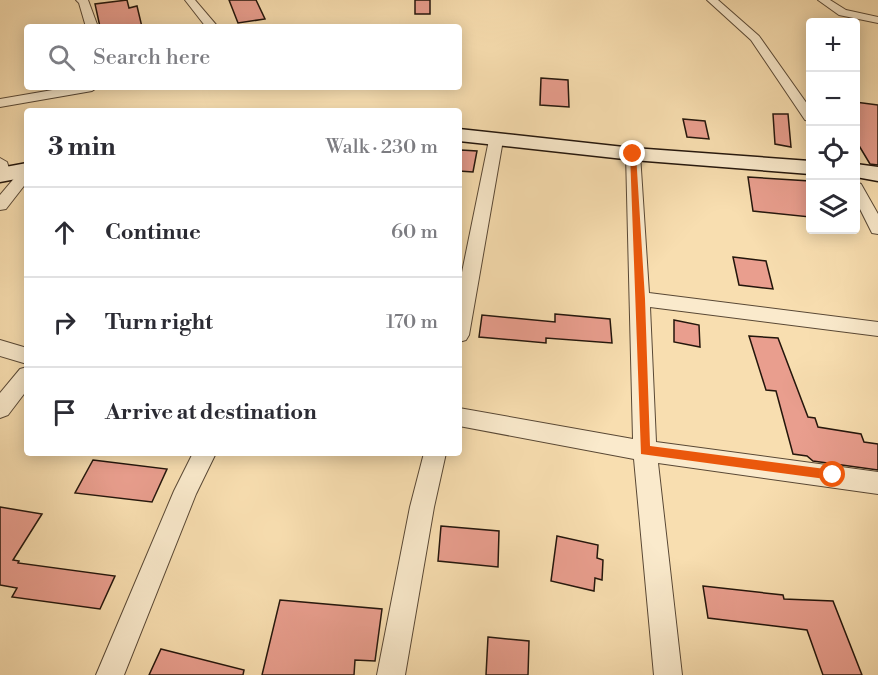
<!DOCTYPE html>
<html lang="en">
<head>
<meta charset="utf-8">
<style>
  body { margin:0; font-family:"Libre Bodoni",serif; background:#f7f7f7; color:#2b2b33 }
  .controls { position:absolute; right:18px; top:18px; display:grid; overflow:hidden; border-radius:6px; box-shadow:0 3px 15px #0003 }
  .controls button { width:54px; height:54px; display:grid; place-items:center; padding:0; border:0; border-bottom:2px solid #e1e1e2; background:#fff; color:#2b2b33; font:30px sans-serif }
  .stop { position:absolute; width:18px; height:18px; margin:-14px; border:4px solid #ea580c; border-radius:50%; background:#fff }
  .stop.end { background:#ea580c; border-color:#fff; box-shadow:0 2px 6px #0008 }
  .list { margin:0; padding:0; list-style:none }
  h2 { display:flex; justify-content:space-between; align-items:center; height:78px; margin:0; padding:0 24px; font-size:26px }
  h2 small { font-size:20px; font-weight:400; color:#7c7c81 }
  .list li { display:grid; grid-template-columns:39px 1fr auto; gap:18px; align-items:center; box-sizing:border-box; height:90px; padding:0 24px; border-top:2px solid #e1e1e2 }
  .list b { display:block; font-size:22px; white-space:nowrap }
  .list em { font-size:20px; font-style:normal; color:#7c7c81 }
  .icon { flex:none; width:33px; height:33px; fill:none; stroke:currentColor; stroke-width:2; stroke-linecap:round; stroke-linejoin:round }
  .map { position:relative; flex:none; width:878px; height:675px; overflow:hidden }
  .search { position:absolute; background:#fff; box-shadow:0 3px 15px #0003; left:24px; top:24px; width:438px; height:66px; display:flex; align-items:center; gap:15px; box-sizing:border-box; padding:0 21px; border-radius:6px; color:#7c7c81; font-size:22px }
  .panel { position:absolute; background:#fff; box-shadow:0 3px 15px #0003; left:24px; top:108px; width:438px; height:348px; border-radius:6px }
  .map>svg:first-child { display:block }
  .building { fill:#e99e8e; stroke:#24160c; stroke-width:1.5 }
  .lines { fill:none; stroke-linecap:round; stroke-linejoin:round }
  .street-casing { stroke:#594835; stroke-width:2 }
  .secondary-casing { stroke:#24160c; stroke-width:3 }
  .street { fill:#faeacc; fill-rule:evenodd }
  .secondary { fill:#faeacc; fill-rule:evenodd }
  .route { fill:#ea580c }
</style>
</head>
<body>
<div class="map">
<svg width="878" height="675" viewBox="0 0 878 675">
  <rect width="100%" height="100%" fill="#f8deb0"/>
  <filter id="stains"><feTurbulence type="fractalNoise" baseFrequency=".00333" numOctaves="4"/><feColorMatrix values="0 0 0 0 .2 0 0 0 0 .09 0 0 0 0 .02 0 0 0 .5 -.17"/></filter>
  <radialGradient id="worn" r=".72"><stop offset=".6" stop-color="#630" stop-opacity="0"/><stop offset="1" stop-color="#630" stop-opacity=".3"/></radialGradient>
  <!-- building -->
  <path class="building" d="M127,0l2,8 8,-2 5,21h-42l-5,-23z
    M229,0h27l9,19 -27,4z
    M415,0h15v14h-15z
    M541,78l27,2 1,27 -29,-2z
    M855,102l23,3v60l-8,-1 -15,-25z
    M773,114h15l3,33 -16,-3z
    M683,119l22,2 4,18 -22,-2z
    M461,150l16,1 -4,21 -14,-1z
    M748,177l62,4v36l-57,-6z
    M733,257l33,4 7,28 -34,-4z
    M555,314l55,5 2,24 -66,-5v5l-67,-6 3,-22 73,7z
    M674,320l25,5 1,22 -26,-5z
    M749,336l29,2 30,79 7,1 3,9 43,7 3,8 14,2v26l-65,-9 -6,-5 -14,-2 -17,-63 -10,-1z
    M93,460l74,9 -15,33 -77,-9z
    M0,507l42,7 -29,46 6,1 -1,2 97,13 -15,33 -88,-12 5,-9 -17,-3z
    M441,526l58,5 -1,36 -60,-6z
    M557,536l41,9 -1,13 6,2 -1,20 -7,-2 -1,13 -43,-10z
    M703,586l80,9 1,4 49,2 29,74h-39l-16,-45 -99,-12z
    M280,600l102,9 -7,52 -20,-1 -1,15h-92z
    M488,637l41,4 -1,34h-42z
    M161,649l83,21 -1,5h-94z"/>
  <g class="lines">
    <!-- street casing -->
    <g class="street-casing">
      <path id="street" d="M76,0h12l10,27h-12l-7,-24z
        M185,0h10l23,27h-12z
        M707,0h11l41,36 51,72v13l-5,-1 -54,-80z
        M818,0h12l16,10 32,7v6l-39,-8z
        M70,87h28l-6,4 -92,16v-8z
        M496,136l7,4 -34,195 -3,5 -7,2v-55l30,-147z
        M633,150l7,4 9,139 229,29v14l-228,-29 6,135 222,30v22l-220,-31 24,212h-28l-20,-216 -175,-33v-18l174,31 -7,-285z
        M0,158l7,4 4,13 -3,3 -8,1z
        M27,168v14l-21,27 -6,1v-15l22,-26z
        M856,182l5,2 17,30v20l-6,-1 -16,-32z
        M0,340l27,8v16l-27,-8z
        M27,367v23l-19,25 -8,3v-25l20,-24z
        M193,453h23l-20,41 -72,181h-28l78,-184z
        M424,453h22l-12,54 -29,168h-28l33,-168z"/>
    </g>
    <!-- secondary casing -->
    <g class="secondary-casing">
      <path id="secondary" d="M459,129l174,19 177,13v13l-177,-14 -174,-19z
        M27,163v14l-27,5v-14z
        M856,164l22,3v14l-22,-4z"/>
    </g>
    <!-- street -->
    <use href="#street" class="street"/>
    <!-- secondary -->
    <use href="#secondary" class="secondary"/>
  </g>
  <!-- route -->
  <path class="route" d="M630,153l6,1 9,145 5,147 183,24 4,1v8l-4,1 -192,-26z"/>
  <rect width="100%" height="100%" filter="url(#stains)"/>
  <rect width="100%" height="100%" fill="url(#worn)"/>
</svg>
<div class="controls">
<button>+</button>
<button>−</button>
<button><svg class="icon" aria-label="locate" viewBox="0 0 24 24"><circle cx="12" cy="12" r="6"/><path d="M12 2v4M12 18v4M2 12h4M18 12h4"/></svg></button>
<button><svg class="icon" aria-label="layers" viewBox="0 0 24 24"><path d="M12 4l9 5-9 5-9-5zM3 14l9 5 9-5"/></svg></button>
</div>
<div class="stop" style="left:833px;top:475px"></div>
<div class="stop end" style="left:633px;top:154px"></div>
<div class="search"><svg class="icon" aria-label="search" viewBox="0 0 24 24"><circle cx="10" cy="10" r="6"/><path d="M15 15l6 6"/></svg>Search here</div>
<section class="panel">
<h2>3 min<small>Walk · 230 m</small></h2>
<ul class="list">
<li><svg class="icon" aria-label="ahead" viewBox="0 0 24 24"><path d="M12 20V5M6 11l6-6 6 6"/></svg><div><b>Continue</b></div><em>60 m</em></li>
<li><svg class="icon" aria-label="right" viewBox="0 0 24 24"><path d="M7 20v-9h11M14 6l5 5-5 5"/></svg><div><b>Turn right</b></div><em>170 m</em></li>
<li><svg class="icon" aria-label="arrive" viewBox="0 0 24 24"><path d="M6 21V4h12l-3 4 3 4H6"/></svg><div><b>Arrive at destination</b></div></li>
</ul>
</section>
</div>
</body>
</html>
